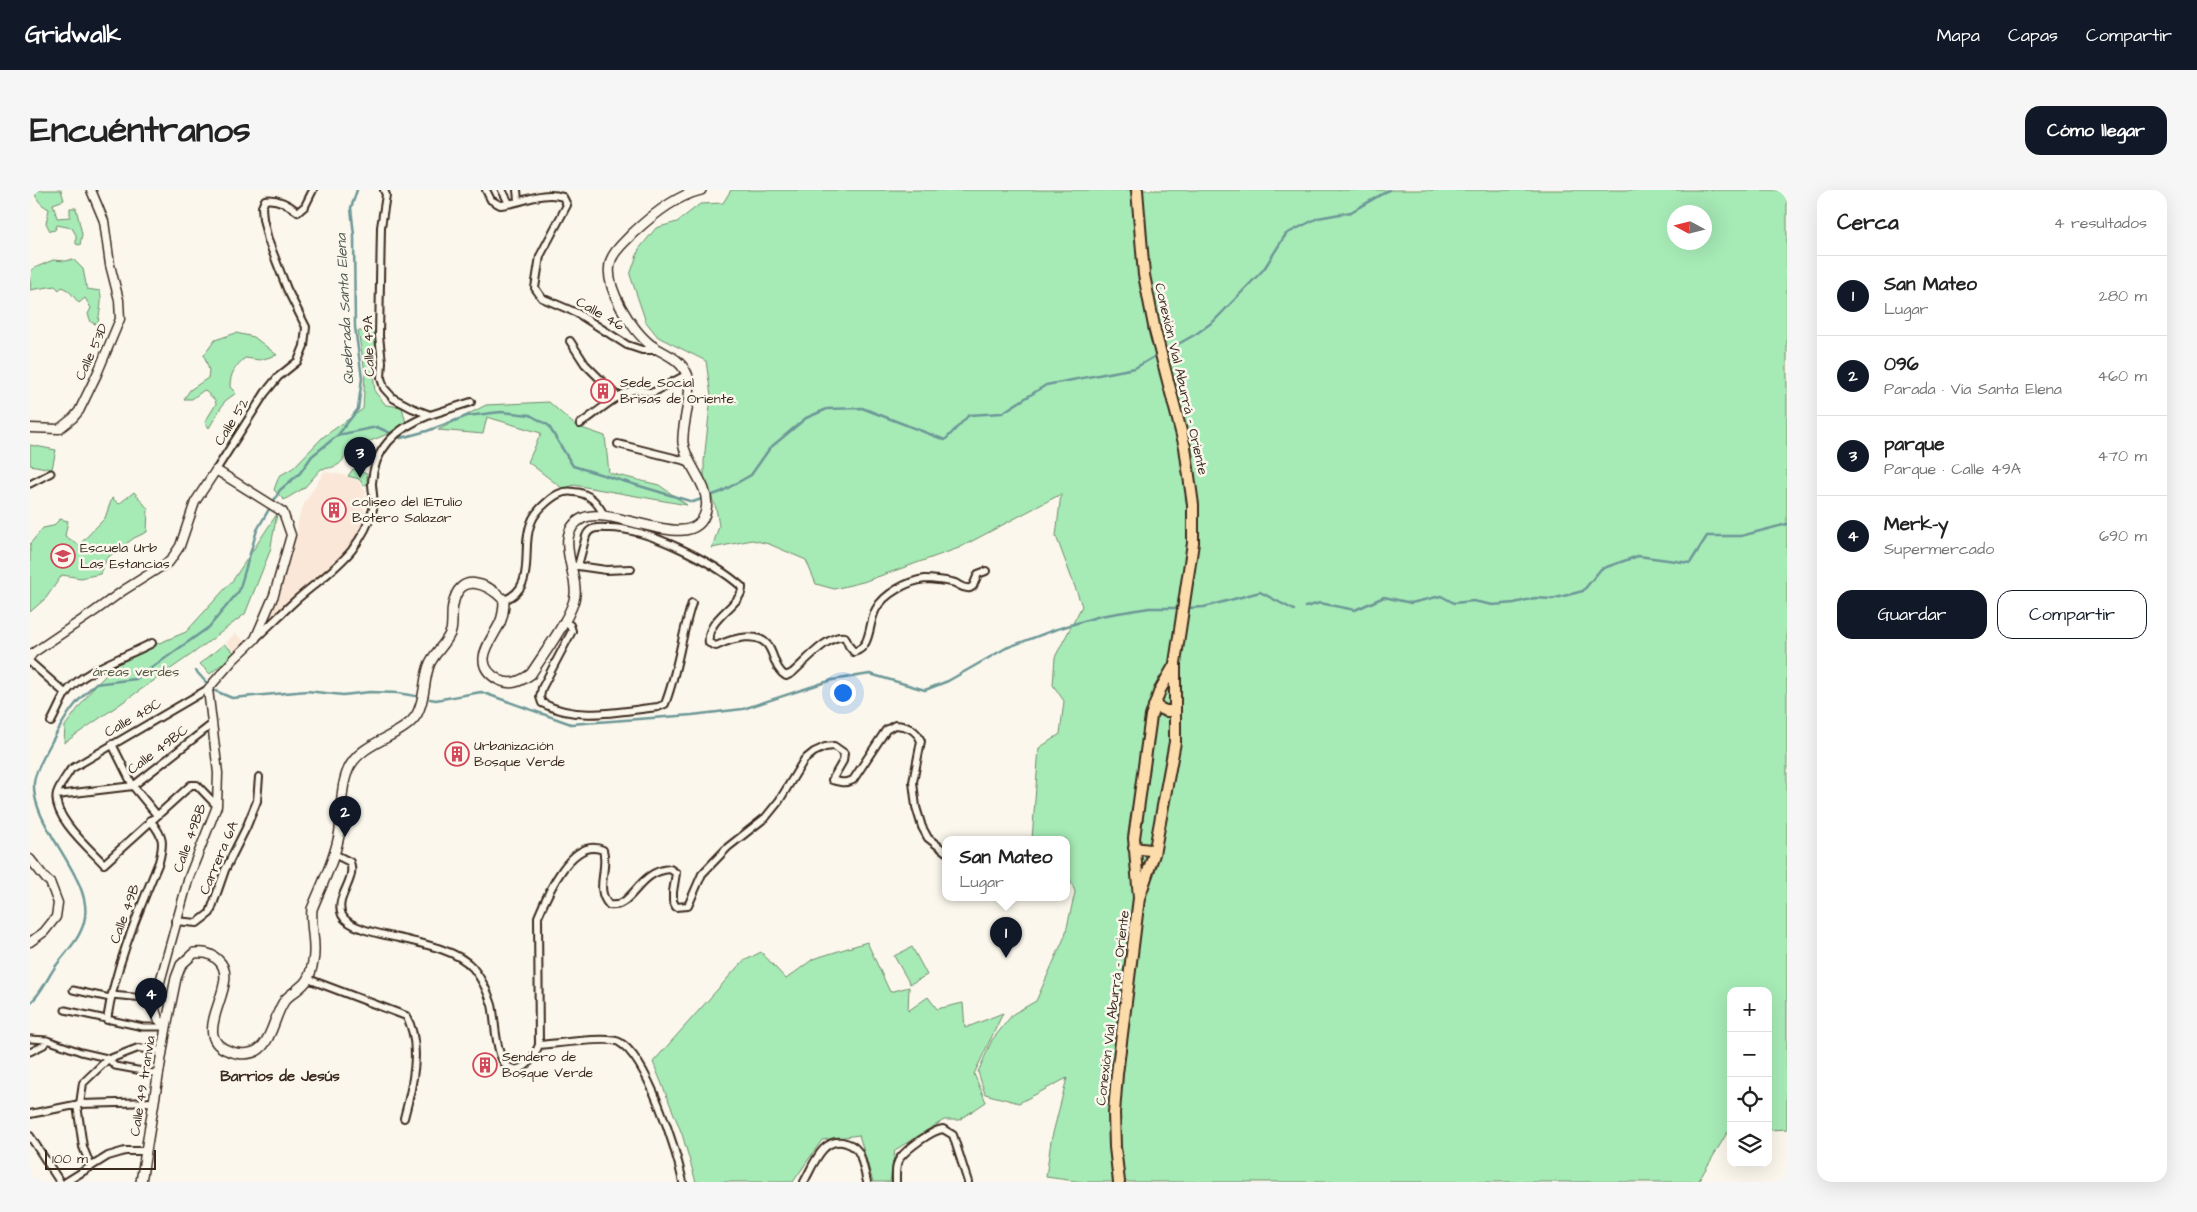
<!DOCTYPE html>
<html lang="es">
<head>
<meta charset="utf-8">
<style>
  body { margin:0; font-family:"Architects Daughter",sans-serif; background:#f6f6f6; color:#222 }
  .controls { position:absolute; right:15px; bottom:15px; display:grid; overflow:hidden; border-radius:10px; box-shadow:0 5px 20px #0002 }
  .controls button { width:45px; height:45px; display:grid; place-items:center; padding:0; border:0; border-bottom:1px solid #e0e0e0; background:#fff; color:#222; font:25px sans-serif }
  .compass { position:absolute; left:1637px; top:15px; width:45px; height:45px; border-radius:50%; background:#fff; box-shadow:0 5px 20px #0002; rotate:277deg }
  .scale { position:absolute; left:15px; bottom:12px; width:111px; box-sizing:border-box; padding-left:5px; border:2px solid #3b2a1e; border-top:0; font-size:14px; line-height:18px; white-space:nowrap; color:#3b2a1e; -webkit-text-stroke:4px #fbf7ec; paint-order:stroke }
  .you { position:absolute; left:812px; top:502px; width:18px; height:18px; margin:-12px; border:4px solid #fff; border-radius:50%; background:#1a73e8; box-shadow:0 0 0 8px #1a73e833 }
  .badge { display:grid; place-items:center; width:32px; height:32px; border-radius:50%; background:#111827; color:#fff; font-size:16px; font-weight:700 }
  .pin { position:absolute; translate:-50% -41px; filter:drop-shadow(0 1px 2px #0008) }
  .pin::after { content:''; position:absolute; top:26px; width:18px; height:15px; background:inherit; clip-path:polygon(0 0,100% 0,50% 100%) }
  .popup { position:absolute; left:912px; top:646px; width:128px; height:65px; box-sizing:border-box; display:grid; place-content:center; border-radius:10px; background:#fff; filter:drop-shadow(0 1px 4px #0005); font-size:16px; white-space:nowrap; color:#767676 }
  .popup b { font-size:19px; color:#222 }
  .popup::after { content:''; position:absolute; left:50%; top:100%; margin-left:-10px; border:10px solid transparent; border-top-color:#fff }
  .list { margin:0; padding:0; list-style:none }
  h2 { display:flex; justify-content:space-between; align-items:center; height:65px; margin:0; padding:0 20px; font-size:21px }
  h2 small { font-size:16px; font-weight:400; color:#767676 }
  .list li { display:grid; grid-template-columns:32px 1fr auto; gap:15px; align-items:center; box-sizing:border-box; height:80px; padding:0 20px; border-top:1px solid #e0e0e0 }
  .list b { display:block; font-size:19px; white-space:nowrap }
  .list p { margin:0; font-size:16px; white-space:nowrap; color:#767676 }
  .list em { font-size:16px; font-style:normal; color:#767676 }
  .actions { display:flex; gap:10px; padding:15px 20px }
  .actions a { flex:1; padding:11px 0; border:1px solid #111827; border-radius:15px; text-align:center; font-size:18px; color:#111827 }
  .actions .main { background:#111827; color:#fff }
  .icon { flex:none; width:28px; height:28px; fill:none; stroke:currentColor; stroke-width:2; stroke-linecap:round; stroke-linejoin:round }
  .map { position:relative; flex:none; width:1757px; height:992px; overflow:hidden; border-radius:15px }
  header { display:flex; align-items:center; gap:30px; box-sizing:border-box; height:70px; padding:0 25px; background:#111827; color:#fff }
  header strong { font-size:24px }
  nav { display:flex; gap:28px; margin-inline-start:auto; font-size:18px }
  .intro { display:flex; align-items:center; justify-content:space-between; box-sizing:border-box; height:120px; padding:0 30px }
  h1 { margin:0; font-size:35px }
  .button { padding:12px 22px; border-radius:15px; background:#111827; color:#fff; font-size:18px; font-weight:700 }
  main { display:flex; gap:30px; padding:0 30px }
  aside { flex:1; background:#fff; border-radius:15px; box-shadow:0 5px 20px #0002 }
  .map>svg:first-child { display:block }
  .built { fill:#fae7d8 }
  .green { fill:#a6eab6; stroke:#708a6a; fill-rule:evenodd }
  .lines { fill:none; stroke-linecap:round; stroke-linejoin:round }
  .stream { stroke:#6d9897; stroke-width:2.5 }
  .pedestrian-casing { stroke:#3b2a1e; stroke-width:9 }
  .minor-casing { stroke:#3b2a1e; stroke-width:10 }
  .tertiary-casing { stroke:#3b2a1e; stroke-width:11 }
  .secondary-casing { stroke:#3b2a1e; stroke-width:12 }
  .primary-casing { stroke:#3b2a1e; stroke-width:14 }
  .pedestrian { stroke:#fbf7ec; stroke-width:5 }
  .minor { stroke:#fbf7ec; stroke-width:6 }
  .tertiary { stroke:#fbf7ec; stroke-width:8 }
  .secondary { stroke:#fbf7ec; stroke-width:9 }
  .primary { stroke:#fddcac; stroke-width:10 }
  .labels { text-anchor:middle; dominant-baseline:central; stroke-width:5; stroke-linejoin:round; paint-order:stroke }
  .street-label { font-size:14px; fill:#3b2a1e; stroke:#fbf7ec }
  .poi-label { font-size:14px; fill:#3b2a1e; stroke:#fbf7ec; text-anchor:start }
  .park-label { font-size:14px; fill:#565a44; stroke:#fbf7ec }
  .water-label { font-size:15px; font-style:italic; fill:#505850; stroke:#fbf7ec }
  .neighbourhood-label { font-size:15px; font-weight:bold; fill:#3b2a1e; stroke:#fbf7ec }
</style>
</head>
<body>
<header>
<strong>Gridwalk</strong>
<nav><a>Mapa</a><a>Capas</a><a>Compartir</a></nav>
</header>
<div class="intro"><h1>Encuéntranos</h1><a class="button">Cómo llegar</a></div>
<main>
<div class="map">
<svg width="1757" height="992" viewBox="0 0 1757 992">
  <rect width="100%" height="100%" fill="#fbf7ec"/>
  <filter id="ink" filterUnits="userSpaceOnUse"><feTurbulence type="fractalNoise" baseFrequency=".02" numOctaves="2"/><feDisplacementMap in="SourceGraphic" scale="10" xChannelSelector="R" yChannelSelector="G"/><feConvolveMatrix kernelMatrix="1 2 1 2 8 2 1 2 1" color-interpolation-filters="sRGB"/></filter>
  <g filter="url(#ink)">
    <!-- built -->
    <path class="built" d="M294,282l20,3 14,6 8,11 -2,32 -17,25 -13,14 -63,54 26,-84 1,-13 7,-18z
      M205,443l11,10 -10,10 -10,-10z"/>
    <!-- green -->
    <path class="green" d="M3,0h28l3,10 -11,4 4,14 13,-1v-9h6l6,26 -2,11 -4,-1v-9l-4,-7 -15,-3 -2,5 -5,1 -4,-8 3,-14c-10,-5 -12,-10 -16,-19z
      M701,0h1056v939l-19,1v-139h-37v142h-4l-29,49h-615l-37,-5 5,-36 16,-63 -48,25 -34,-9 -7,-22 14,-32 21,-26 23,-13 29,-65 10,-44 -9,-24v-29h-34l7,-91 21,-14 4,-33 -11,-16 2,-28 27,-51 -26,-70 5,-42 -102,54 -96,34 -29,7 -18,-5 -10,-24 -37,-16 -17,-4 -40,8 7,-22 -3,-18 -12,-29v-18l7,-65 -5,-35 -48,-24 -12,-15 -16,-47 9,-26 17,-21 21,-6 23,-18 23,-1zM1644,22h30v30h-30z
      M43,69l10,10 4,20 13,2c3,11 -1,21 -2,34l-7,-3 -3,-8 3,-6 -6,-10 -6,5 -10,-12 -7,-4 -3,3 -4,-4 -25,4 2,-21 21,-9 13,1z
      M328,141h17l4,32 -6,9 2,20 11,13 16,2 4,16c-16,12 -34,17 -52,24 -15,6 -3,20 -33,22l-17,19 -20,12 -10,-10 5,-14 14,-8 30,-31 40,-28 2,-37z
      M206,143l18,4 23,18 -17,5 -15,-2c-10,8 -15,16 -15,29l6,6 -11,8 -16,27 -4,-6 11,-18 -1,-4 -11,-10 -12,9h-8l6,-9 18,-12 1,-8 -5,-15 11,-15z
      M519,212l27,24 29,10 4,37 50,12 28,20 -113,-20 -11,4 -35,-27 13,-29 -54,-16 -4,17 -45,-4 48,-25z
      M0,255l26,5 -4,19 -22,-4z
      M323,279l14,5v10l-3,2 -5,-7 -11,-3z
      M104,302l14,17 -1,23 -13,6 -27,20 -7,16 -19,4 -19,-3 -16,23 -16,14v-68l13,-16 10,-2 7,-7 8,2 -3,15 14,9 26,-27 7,-20 7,6z
      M247,324l-7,37 -25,63 -50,38 -131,91 1,-17 28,-38 30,-30 63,-26 47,-52z
      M194,454l11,9 -25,21 -10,-10z
      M837,752l23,50 19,-5 -1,24 20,-14 9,12 26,-6 2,25 38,-15 -29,61 12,28 -27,18h-15l-49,30 -5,32h-17l-14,-47 -37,5 -29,42h-97l-14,-48 -29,-72 89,-100 19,-10 25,27 27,-20z
      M882,757l15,28 -17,9 -16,-28z"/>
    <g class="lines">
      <!-- stream -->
      <path class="stream" d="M1134,162l32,-18 18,-13 50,-52 22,-35 32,-16 33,-6 38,-22
        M308,245l39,-8 24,11 26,-7 40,-15 34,-4 29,3 18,10 25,41 120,36 28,-10 30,-17 19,-27 36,-30 21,-9 35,-1 83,32 24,-25 33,-2 44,-28 89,-17 24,-14
        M1275,417l15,-4 35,7 29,-13 27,6 30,-7 13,7 19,-2 20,4 21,-2 21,-5 17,1 31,-8 18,-22 37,-13 52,7 17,-27h34l46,-12
        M1157,418l17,-1 56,-15 34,18
        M166,481l17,19 19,8 75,-7 36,4 27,-3 28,1 23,4
        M400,509l6,1 45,-8 90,32 121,-9 51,-6 89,-29 38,-6 55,16 23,-9 58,-33 48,-18 46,-14 49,-8h33
        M0,813c13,-11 17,-26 28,-40 10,-13 22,-25 26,-41 12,-43 -53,-94 -50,-139 0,-13 31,-66 40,-77 6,-8 14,-15 21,-22l41,-5 73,-52 30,-36 18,-61 23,-40 20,-17 12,-17 26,-21 20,-26 4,-31 -7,-51 -1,-92 -3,-27 6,-18"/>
      <!-- pedestrian casing -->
      <g class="pedestrian-casing">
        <path id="pedestrian" d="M0,294l21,-11
          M43,800l37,8
          M81,805l45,4
          M35,820l78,17h23
          M0,849l17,1 34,12 26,6 8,8 44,8
          M0,862l14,-7 3,-5"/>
      </g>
      <!-- minor casing -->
      <g class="minor-casing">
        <path id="minor" d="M456,0l5,10 9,5c21,-1 41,-15 63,-8l4,8 -27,51 -5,32 7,10 35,15 50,32 15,5h16
          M472,0l7,13
          M487,0l1,10
          M540,151l15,23 34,34
          M400,225l41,-13
          M550,234c14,-9 38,-31 54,-34 8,-1 13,3 20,2l34,-18
          M588,254l72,18
          M186,280l49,-77 13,-16 20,-16 6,-15 2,-19 -19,-38 -19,-49 -5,-21 -1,-12 3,-7c11,-2 24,5 33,12l7,-6 8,-16
          M541,376h7l8,-30c4,-10 13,-8 23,-8 38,0 105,34 133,59 1,18 -37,31 -33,56l7,3c15,-7 45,-17 54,3 5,10 6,21 16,27l6,-3c12,-10 37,-40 53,-36l4,9 5,6c18,-5 14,-29 22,-43 8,-15 32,-28 49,-30 5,0 25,2 30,4 6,3 8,6 15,5l3,-2 5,-12 8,-3
          M548,376l28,4 25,-1
          M474,410c34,-12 16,-52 27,-77 3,-9 9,-15 16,-21 8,-7 16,-12 27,-10 16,1 24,11 31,25
          M533,432l7,3 2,6 -30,57 -2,9 2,6c36,19 78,8 116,4l7,-3c13,-33 16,-68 27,-101
          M226,448c13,-12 26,-25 39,-37 19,-17 41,-31 57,-51 9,-12 17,-26 21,-41 2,-8 -1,-18 -1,-26 2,-36 26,-56 58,-68l-18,-7 -19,-10 -9,-10 -3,-10 1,-16 -3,-26 2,-109 5,-32 -2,-5
          M0,472l36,32
          M178,499l-137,80c-5,8 -11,15 -14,24 -6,23 33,56 47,71l87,-79h6l20,21
          M21,532c5,-9 9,-19 14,-28 17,-24 61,-37 87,-51
          M82,554l21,42 23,28
          M27,605l76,-9 78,-61
          M304,664l16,8c7,19 -16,35 -8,53 12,25 104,21 131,53 8,10 15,24 19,37 4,14 2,69 26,64 11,-2 17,-15 21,-24l-1,-128c9,-22 34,-81 65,-67 6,19 -9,39 6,55 24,4 28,-34 61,-36l6,4 -3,19v9l3,6 12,-1 14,-32 26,-27 38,-30 13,-16 25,-41 10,-8 11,-5 9,-1 10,7 -1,8 -11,19c8,2 13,4 21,0l33,-50 9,-5c12,1 21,4 26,16l-8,41 3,25 6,20 6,11 18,14
          M145,731l22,2 13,-10 15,-43 21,-42 11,-27 2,-24
          M278,789l98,37c17,28 6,73 -2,102
          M77,830c8,-54 31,-107 52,-158 5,-20 5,-25 -9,-42
          M509,855c15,-1 70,-9 80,-3 29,16 57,108 64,140
          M50,914l3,-21 24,-23 31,-12 24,3
          M47,915l6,42 8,20
          M0,924l50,-10 74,-2
          M0,946l30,46
          M36,992l42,-26 17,-5h21
          M774,992c9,-16 19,-47 42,-39 7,2 11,5 14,12 3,9 5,18 7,27
          M866,992c0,-8 -1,-17 4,-24 7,-9 32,-28 43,-29l10,6 15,47"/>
      </g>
      <!-- tertiary casing -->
      <g class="tertiary-casing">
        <path id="tertiary" d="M0,238l29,1 14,-11 6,-7 18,-37 23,-55 -1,-19 -9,-35 -6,-44 -13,-31
          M0,467l3,-4 62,-42 29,-21 46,-29 10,-15 15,-44 21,-32 67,42 8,23 -17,60 -19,44 -21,20 -26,30 10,84 -1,33 -28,71 -29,105 -5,27 3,10 8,8
          M0,669l16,20 4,3 8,21 -2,14 -12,15 -14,10"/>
      </g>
      <!-- secondary casing -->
      <g class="secondary-casing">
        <path id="secondary" d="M111,992l25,-155 10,-49 5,-13 13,-12c10,-1 17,0 24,7 27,24 -38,81 18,93 37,7 34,-33 49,-53 6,-7 17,-12 22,-20 3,-5 5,-13 6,-18 4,-18 -3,-35 -1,-53 10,-25 24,-52 28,-79 2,-19 0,-41 8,-60 13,-30 55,-32 69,-56 9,-16 6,-35 13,-51 6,-12 17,-20 21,-32 2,-8 0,-18 2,-26 6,-34 34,-22 51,-5 0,9 -1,16 -4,23 -10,20 -30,41 -1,57 12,6 22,1 32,-6 12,-19 42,-59 44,-79 3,-23 -23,-62 8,-77 31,-14 113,40 123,-8 5,-25 -20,-44 -23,-67 -2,-20 13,-53 3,-71 -8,-15 -22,-18 -35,-27 -19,-14 -49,-60 -40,-85 4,-11 14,-18 21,-26 19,-18 43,-38 69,-44"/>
      </g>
      <!-- primary casing -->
      <g class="primary-casing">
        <path id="primary" d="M1107,0l7,85 11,56 30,116 8,58v38l-18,120v79l-21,112 -15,44
          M1124,516l12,5h8
          M1104,658l16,2 4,4
          M1089,992l-4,-35 -1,-34 3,-39 22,-176 -5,-60 17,-122 9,-26 14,-24"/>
      </g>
      <!-- pedestrian -->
      <use href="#pedestrian" class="pedestrian"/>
      <!-- minor -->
      <use href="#minor" class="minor"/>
      <!-- tertiary -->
      <use href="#tertiary" class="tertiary"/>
      <!-- secondary -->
      <use href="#secondary" class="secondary"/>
      <!-- primary -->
      <use href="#primary" class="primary"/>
    </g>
  </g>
  <!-- icons -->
  <defs>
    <g id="building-ring" transform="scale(1.25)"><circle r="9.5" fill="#fbf7ec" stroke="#d1495b" stroke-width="1.5"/><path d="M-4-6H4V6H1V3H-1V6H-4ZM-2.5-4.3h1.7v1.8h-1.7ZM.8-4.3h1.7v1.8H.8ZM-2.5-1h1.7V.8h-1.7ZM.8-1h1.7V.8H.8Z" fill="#d1495b"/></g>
    <g id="school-ring" transform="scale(1.25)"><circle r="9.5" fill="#fbf7ec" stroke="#d1495b" stroke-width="1.5"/><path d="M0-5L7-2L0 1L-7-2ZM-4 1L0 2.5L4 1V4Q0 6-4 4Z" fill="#d1495b"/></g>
  </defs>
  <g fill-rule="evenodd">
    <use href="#building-ring" x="573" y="201"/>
    <use href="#building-ring" x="304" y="320"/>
    <use href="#school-ring" x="33" y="366"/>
    <use href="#building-ring" x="427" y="564"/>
    <use href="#building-ring" x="455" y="875"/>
  </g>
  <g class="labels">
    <!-- street labels -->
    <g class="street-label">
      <text transform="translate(570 124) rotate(30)">Calle 46</text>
      <text transform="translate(339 156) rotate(-92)">Calle 49A</text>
      <text transform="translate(62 162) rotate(-66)">Calle 53D</text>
      <text transform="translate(1151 189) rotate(77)">Conexión Vial Aburrá - Oriente</text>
      <text transform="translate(202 232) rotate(-58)">Calle 52</text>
      <text transform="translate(103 528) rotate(-30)">Calle 48C</text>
      <text transform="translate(128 560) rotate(-37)">Calle 49BC</text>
      <text transform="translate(160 648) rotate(-70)">Calle 49BB</text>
      <text transform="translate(189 668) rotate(-67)">Carrera 6A</text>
      <text transform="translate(95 724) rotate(-70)">Calle 49B</text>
      <text transform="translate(1083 818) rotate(-83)">Conexión Vial Aburrá - Oriente</text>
      <text transform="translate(113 896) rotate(-81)">Calle 49 tranvia</text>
    </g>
    <!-- poi labels -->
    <g class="poi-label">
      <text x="590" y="193">Sede Social<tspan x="590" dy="16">Brisas de Oriente.</tspan></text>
      <text x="322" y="312">coliseo del IETulio<tspan x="322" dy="16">Botero Salazar</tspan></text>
      <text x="50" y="358">Escuela Urb<tspan x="50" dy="16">Las Estancias</tspan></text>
      <text x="444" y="556">Urbanización<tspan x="444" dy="16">Bosque Verde</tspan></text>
      <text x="472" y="867">Sendero de<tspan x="472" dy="16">Bosque Verde</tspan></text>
    </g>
    <!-- park labels -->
    <g class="park-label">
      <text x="106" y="482">áreas verdes</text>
    </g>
    <!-- water labels -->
    <g class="water-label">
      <text transform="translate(315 119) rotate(-93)">Quebrada Santa Elena</text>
    </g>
    <!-- neighbourhood labels -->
    <g class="neighbourhood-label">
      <text x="250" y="886">Barrios de Jesús</text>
    </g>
  </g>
</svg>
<div class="controls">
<button>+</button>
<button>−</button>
<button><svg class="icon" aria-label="locate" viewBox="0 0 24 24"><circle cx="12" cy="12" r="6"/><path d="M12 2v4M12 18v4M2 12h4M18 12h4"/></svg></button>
<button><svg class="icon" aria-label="layers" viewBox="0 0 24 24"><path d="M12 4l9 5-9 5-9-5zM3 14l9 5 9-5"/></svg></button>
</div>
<svg class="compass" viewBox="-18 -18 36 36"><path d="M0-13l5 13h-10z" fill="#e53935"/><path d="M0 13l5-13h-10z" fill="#767676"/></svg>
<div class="scale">100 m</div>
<div class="you"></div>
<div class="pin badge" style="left:976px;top:768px">1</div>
<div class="popup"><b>San Mateo</b>Lugar</div>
<div class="pin badge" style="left:315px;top:647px">2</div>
<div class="pin badge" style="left:330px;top:288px">3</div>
<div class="pin badge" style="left:121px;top:829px">4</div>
</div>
<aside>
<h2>Cerca<small>4 resultados</small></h2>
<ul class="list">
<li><span class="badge">1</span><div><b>San Mateo</b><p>Lugar</p></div><em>280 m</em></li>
<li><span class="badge">2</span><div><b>096</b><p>Parada · Vía Santa Elena</p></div><em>460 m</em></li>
<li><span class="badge">3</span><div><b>parque</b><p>Parque · Calle 49A</p></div><em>470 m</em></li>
<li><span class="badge">4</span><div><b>Merk-y</b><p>Supermercado</p></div><em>690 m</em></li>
</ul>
<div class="actions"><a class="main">Guardar</a><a>Compartir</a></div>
</aside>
</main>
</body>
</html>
